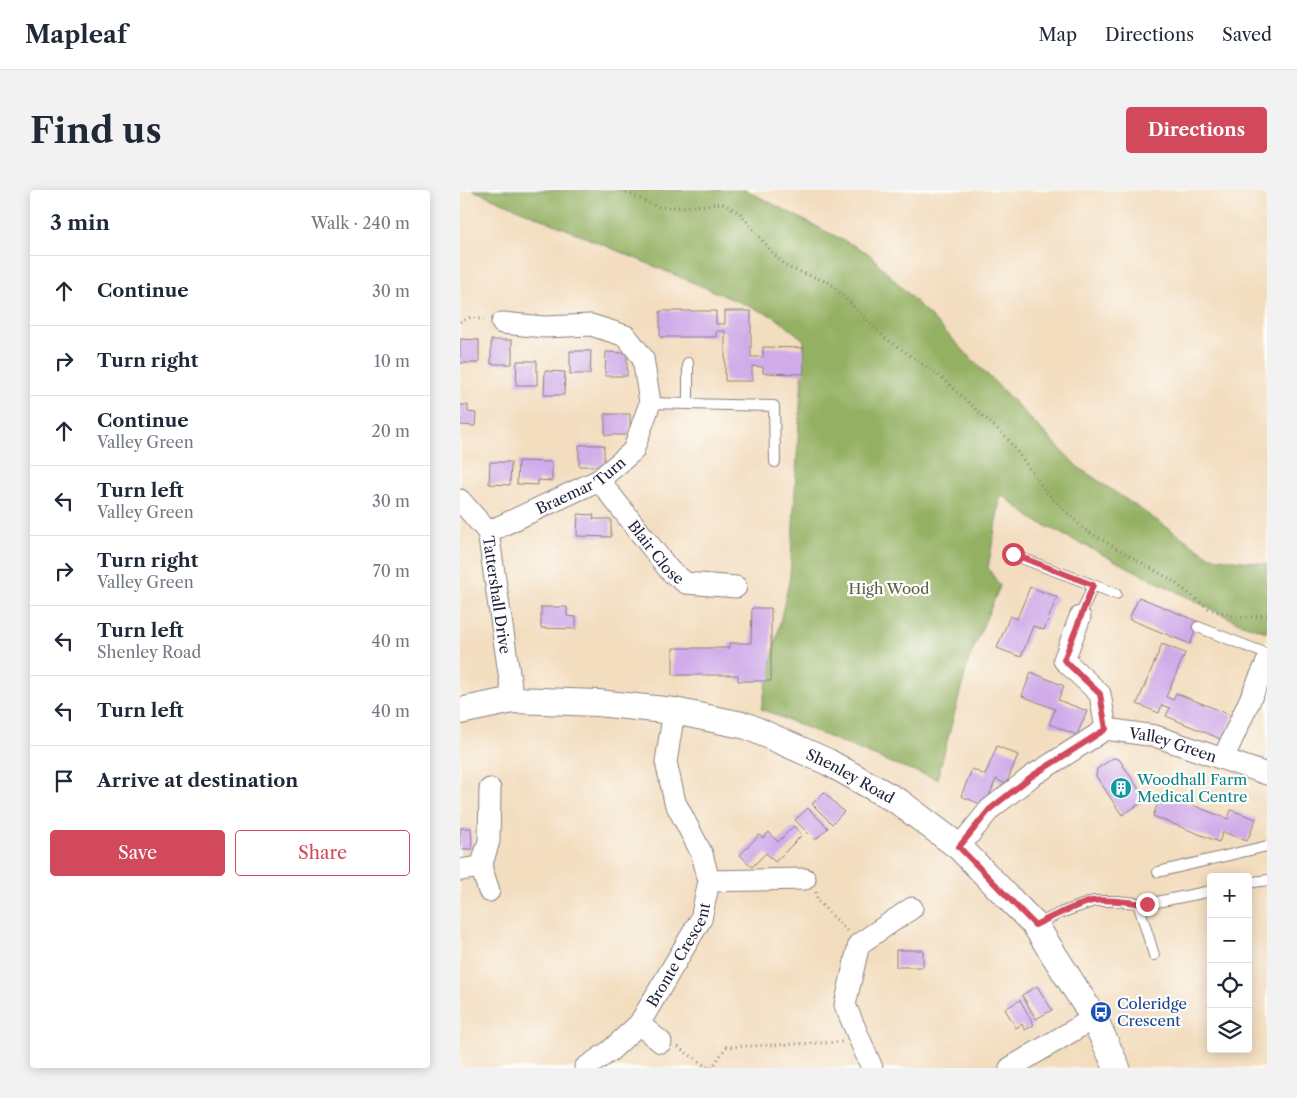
<!DOCTYPE html>
<html lang="en">
<head>
<meta charset="utf-8">
<style>
  body { margin:0; font-family:"Libre Caslon Text",serif; background:#f2f2f3; color:#1f2937 }
  .controls { position:absolute; right:15px; bottom:15px; display:grid; overflow:hidden; border-radius:5px; box-shadow:0 2px 12px #0003 }
  .controls button { width:45px; height:45px; display:grid; place-items:center; padding:0; border:0; border-bottom:1px solid #e0e1e3; background:#fff; color:#1f2937; font:25px sans-serif }
  .stop { position:absolute; width:15px; height:15px; margin:-11px; border:4px solid #d1495b; border-radius:50%; background:#fff }
  .stop.end { background:#d1495b; border-color:#fff; box-shadow:0 1px 5px #0008 }
  .list { margin:0; padding:0; list-style:none }
  h2 { display:flex; justify-content:space-between; align-items:center; height:65px; margin:0; padding:0 20px; font-size:21px }
  h2 small { font-size:16px; font-weight:400; color:#747a83 }
  .list li { display:grid; grid-template-columns:32px 1fr auto; gap:15px; align-items:center; box-sizing:border-box; height:70px; padding:0 20px; border-top:1px solid #e0e1e3 }
  .list b { display:block; font-size:19px; white-space:nowrap }
  .list p { margin:0; font-size:16px; white-space:nowrap; color:#747a83 }
  .list em { font-size:16px; font-style:normal; color:#747a83 }
  .actions { display:flex; gap:10px; padding:15px 20px }
  .actions a { flex:1; padding:11px 0; border:1px solid #d1495b; border-radius:5px; text-align:center; font-size:18px; color:#d1495b }
  .actions .main { background:#d1495b; color:#fff }
  .icon { flex:none; width:28px; height:28px; fill:none; stroke:currentColor; stroke-width:2; stroke-linecap:round; stroke-linejoin:round }
  .map { position:relative; flex:none; width:807px; height:878px; overflow:hidden; border-radius:5px }
  header { display:flex; align-items:center; gap:30px; box-sizing:border-box; height:70px; padding:0 25px; background:#fff; border-bottom:1px solid #e0e1e3 }
  header strong { font-size:24px }
  nav { display:flex; gap:28px; margin-inline-start:auto; font-size:18px }
  .intro { display:flex; align-items:center; justify-content:space-between; box-sizing:border-box; height:120px; padding:0 30px }
  h1 { margin:0; font-size:35px }
  .button { padding:12px 22px; border-radius:5px; background:#d1495b; color:#fff; font-size:18px; font-weight:700 }
  main { display:flex; gap:30px; padding:0 30px }
  aside { flex:1; background:#fff; border-radius:5px; box-shadow:0 2px 12px #0003 }
  .map>svg:first-child { display:block }
  .forest { fill:#94b163; stroke:#5b6a4f }
  .building { fill:#d0abe9 }
  .lines { fill:none; stroke-linecap:round; stroke-linejoin:round }
  .service-casing { stroke:#8a807d; stroke-width:12 }
  .minor-casing { stroke:#8a807d; stroke-width:23 }
  .tertiary-casing { stroke:#8a807d; stroke-width:28 }
  .path { stroke:#8a807d; stroke-width:3; stroke-dasharray:1 4; stroke-linecap:butt }
  .service { stroke:#fff; stroke-width:10 }
  .minor { stroke:#fff; stroke-width:21 }
  .tertiary { stroke:#fff; stroke-width:26 }
  .route { stroke:#d1495b; stroke-width:6 }
  .labels { text-anchor:middle; dominant-baseline:central; stroke-width:4.5; stroke-linejoin:round; paint-order:stroke }
  .street-label { font-size:15px; fill:#22223b; stroke:#fdfcf7 }
  .park-label { font-size:15px; fill:#585e4e; stroke:#fdfcf7 }
  .culture-label { font-size:15px; fill:#0d838f; stroke:#fdfcf7; text-anchor:start }
  .transit-label { font-size:15px; fill:#164399; stroke:#fdfcf7; text-anchor:start }
</style>
</head>
<body>
<header>
<strong>Mapleaf</strong>
<nav><a>Map</a><a>Directions</a><a>Saved</a></nav>
</header>
<div class="intro"><h1>Find us</h1><a class="button">Directions</a></div>
<main>
<aside>
<h2>3 min<small>Walk · 240 m</small></h2>
<ul class="list">
<li><svg class="icon" aria-label="ahead" viewBox="0 0 24 24"><path d="M12 20V5M6 11l6-6 6 6"/></svg><div><b>Continue</b></div><em>30 m</em></li>
<li><svg class="icon" aria-label="right" viewBox="0 0 24 24"><path d="M7 20v-9h11M14 6l5 5-5 5"/></svg><div><b>Turn right</b></div><em>10 m</em></li>
<li><svg class="icon" aria-label="ahead" viewBox="0 0 24 24"><path d="M12 20V5M6 11l6-6 6 6"/></svg><div><b>Continue</b><p>Valley Green</p></div><em>20 m</em></li>
<li><svg class="icon" aria-label="left" viewBox="0 0 24 24"><path d="M17 20v-9H6M10 6l-5 5 5 5"/></svg><div><b>Turn left</b><p>Valley Green</p></div><em>30 m</em></li>
<li><svg class="icon" aria-label="right" viewBox="0 0 24 24"><path d="M7 20v-9h11M14 6l5 5-5 5"/></svg><div><b>Turn right</b><p>Valley Green</p></div><em>70 m</em></li>
<li><svg class="icon" aria-label="left" viewBox="0 0 24 24"><path d="M17 20v-9H6M10 6l-5 5 5 5"/></svg><div><b>Turn left</b><p>Shenley Road</p></div><em>40 m</em></li>
<li><svg class="icon" aria-label="left" viewBox="0 0 24 24"><path d="M17 20v-9H6M10 6l-5 5 5 5"/></svg><div><b>Turn left</b></div><em>40 m</em></li>
<li><svg class="icon" aria-label="arrive" viewBox="0 0 24 24"><path d="M6 21V4h12l-3 4 3 4H6"/></svg><div><b>Arrive at destination</b></div></li>
</ul>
<div class="actions"><a class="main">Save</a><a>Share</a></div>
</aside>
<div class="map">
<svg width="807" height="878" viewBox="0 0 807 878">
  <rect width="100%" height="100%" fill="#fdfcf7"/>
  <filter id="ink" filterUnits="userSpaceOnUse"><feTurbulence type="fractalNoise" baseFrequency=".02" numOctaves="2"/><feDisplacementMap in="SourceGraphic" scale="10" xChannelSelector="R" yChannelSelector="G"/><feConvolveMatrix kernelMatrix="1 2 1 2 8 2 1 2 1" color-interpolation-filters="sRGB"/></filter>
  <filter id="wash" filterUnits="userSpaceOnUse"><feTurbulence type="fractalNoise" baseFrequency=".0096" numOctaves="4" result="noise"/><feDisplacementMap in="SourceGraphic" scale="20" xChannelSelector="R" yChannelSelector="G"/><feGaussianBlur stdDeviation="1.12" result="paint"/><feColorMatrix in="noise" values="0 0 0 0 0 0 0 0 0 0 0 0 0 0 0 0 0 1.4 0 .05"/><feComposite in="paint" operator="in"/></filter>
  <g filter="url(#wash)">
    <rect width="100%" height="100%" fill="#f3ddbf"/>
    <!-- forest -->
    <path class="forest" d="M13,0h273l122,63 210,214 133,90 56,7v68l-28,-9 -205,-103 -33,-26 -13,74 12,18 -31,73 -32,120 -48,-17 -128,-53 29,-132 14,-237 -29,-23z"/>
    <g id="blocks">
      <!-- building -->
      <path class="building" d="M200,121h56v13h9v-13h26v46h12v-10l41,1v26l-41,-1v-6l-11,-1v15h-27v-50h-9v6h-56z
        M0,149l19,1v23h-19z
        M31,150h21v24h-21z
        M110,161h21l-1,23h-20z
        M146,162l21,1v23h-22z
        M57,171h20v24h-21z
        M85,181l20,1 -1,23h-20z
        M0,215h8v7l8,1 -1,13 -15,-1z
        M145,224h25v21h-25z
        M119,255h25v21h-25z
        M58,271l34,1v19l-14,-1v5l-21,-1z
        M30,272h21l-1,23 -21,-1z
        M118,324l16,1 -1,4h18v18l-34,-1z
        M570,397l27,10 -13,33 -11,-4 -12,31 -24,-9 13,-32 7,3z
        M679,407l60,25 -9,22 -61,-25z
        M81,417h26v9l9,1v12l-35,-1z
        M292,418h19v73h-33v-6h-65v-27h56v-5h22z
        M702,454l23,9 -19,44 7,3 3,-7 57,23 -10,24 -57,-24 4,-8 -8,-3 -3,8 -22,-9z
        M571,482l33,14 -6,14 29,11 -10,24 -28,-11 6,-15 -33,-13z
        M537,556l21,9 -12,29 -10,-5 -11,27 -24,-10 11,-27 13,6z
        M653,568l6,1 27,41 -24,15 -26,-39 1,-7z
        M364,602l20,20 -12,12 -20,-20z
        M702,603l66,26 3,-9 25,9 -9,22 -24,-9 -4,10 -66,-26z
        M348,618l20,20 -13,12 -20,-20z
        M334,636l8,9 -27,27 -9,-9 -14,14 -12,-12 19,-20 4,3 6,-6 9,10z
        M0,638h11l1,21h-12z
        M436,760h27v17h-27z
        M577,796l15,24 -16,9 -14,-24z
        M560,810l14,25 -9,5 -3,-6 -6,4 -11,-19z"/>
    </g>
  </g>
  <g filter="url(#ink)">
    <use href="#blocks" fill-opacity="0" stroke="#8a807d" stroke-width="1"/>
    <g class="lines">
      <!-- service casing -->
      <g class="service-casing">
        <path id="service" d="M190,213l38,1v-41
          M228,214l86,2 1,56
          M553,365l80,30 -13,32
          M633,395l23,9
          M738,437l69,27
          M698,682l109,-26
          M788,693l19,-3
          M678,713l16,52
          M576,735l24,-12 34,-12h23l30,3 64,-13"/>
      </g>
      <!-- minor casing -->
      <g class="minor-casing">
        <g id="minor">
          <path id="s1" d="M139,290l71,91 16,12 50,4"/>
          <path id="s2" d="M0,310l28,32 25,168"/>
          <path id="s3" d="M28,342l111,-52 34,-29 17,-48 -7,-45 -17,-22 -35,-11 -47,2 -42,-4"/>
          <path d="M620,427l-16,43 36,34 6,35"/>
          <path d="M763,569l44,-97"/>
          <path id="s4" d="M499,657l31,-38 42,-33 74,-47 49,7 112,38"/>
          <path d="M0,680l21,-3"/>
          <path d="M249,691l96,-2"/>
          <path d="M29,701l-8,-24 8,-26 1,-52"/>
          <path d="M179,834l22,18"/>
          <path id="s5" d="M125,878l25,-17 29,-27 62,-105 8,-38 -7,-27 -27,-52 -9,-40 8,-51"/>
          <path d="M412,878l-27,-63 14,-61 53,-36"/>
          <path d="M550,878l84,-50"/>
        </g>
      </g>
      <!-- tertiary casing -->
      <g class="tertiary-casing">
        <g id="tertiary">
          <path id="s6" d="M0,521l53,-11 85,3 76,8 73,15 81,36 71,40 60,45 76,78 59,93 23,50"/>
        </g>
      </g>
      <!-- path -->
      <path class="path" d="M162,0l35,17h27l38,-4 18,10 30,37 17,17 43,16 55,55 56,39 66,61 40,55 38,37 85,49 39,30 31,9 27,-3
        M0,132l11,-5 13,3
        M356,702l1,8 30,31
        M218,857l30,21
        M252,878l14,-21 116,-5"/>
      <!-- service -->
      <use href="#service" class="service"/>
      <!-- minor -->
      <use href="#minor" class="minor"/>
      <!-- tertiary -->
      <use href="#tertiary" class="tertiary"/>
    </g>
  </g>
  <g class="lines" filter="url(#ink)">
    <!-- route -->
    <path class="route" d="M553,364l80,31 -29,75 36,34 6,35 -74,47 -42,33 -31,38 76,78c18,-9 38,-19 57,-24 17,-3 38,2 55,3"/>
  </g>
  <!-- icons -->
  <defs>
    <g id="building-disc" transform="scale(1.125)"><circle r="9.5" fill="#0f9aa8" stroke="#fdfcf7"/><path d="M-4-6H4V6H1V3H-1V6H-4ZM-2.5-4.3h1.7v1.8h-1.7ZM.8-4.3h1.7v1.8H.8ZM-2.5-1h1.7V.8h-1.7ZM.8-1h1.7V.8H.8Z" fill="#fff"/></g>
    <g id="bus-disc" transform="scale(1.125)"><circle r="9.5" fill="#1a4fb4" stroke="#fdfcf7"/><path d="M-5-6H5V4H4V6H2V4H-2V6H-4V4H-5ZM-3.5-4V0h7V-4ZM-3.5 1.2v1.5H-2V1.2ZM2 1.2v1.5H3.5V1.2Z" fill="#fff"/></g>
  </defs>
  <g fill-rule="evenodd">
    <use href="#building-disc" x="661" y="598"/>
    <use href="#bus-disc" x="641" y="822"/>
  </g>
  <g class="labels">
    <!-- street labels -->
    <g class="street-label">
      <text stroke="none"><textPath href="#s3" startOffset="104">Braemar Turn</textPath></text>
      <text stroke="none"><textPath href="#s1" startOffset="92">Blair Close</textPath></text>
      <text stroke="none"><textPath href="#s2" startOffset="106">Tattershall Drive</textPath></text>
      <text stroke="none"><textPath href="#s4" startOffset="259">Valley Green</textPath></text>
      <text stroke="none"><textPath href="#s6" startOffset="405">Shenley Road</textPath></text>
      <text stroke="none"><textPath href="#s5" startOffset="150">Bronte Crescent</textPath></text>
    </g>
    <!-- park labels -->
    <g class="park-label">
      <text x="429" y="398">High Wood</text>
    </g>
    <!-- culture labels -->
    <g class="culture-label">
      <text x="677" y="589">Woodhall Farm<tspan x="677" dy="17">Medical Centre</tspan></text>
    </g>
    <!-- transit labels -->
    <g class="transit-label">
      <text x="657" y="813">Coleridge<tspan x="657" dy="17">Crescent</tspan></text>
    </g>
  </g>
</svg>
<div class="controls">
<button>+</button>
<button>−</button>
<button><svg class="icon" aria-label="locate" viewBox="0 0 24 24"><circle cx="12" cy="12" r="6"/><path d="M12 2v4M12 18v4M2 12h4M18 12h4"/></svg></button>
<button><svg class="icon" aria-label="layers" viewBox="0 0 24 24"><path d="M12 4l9 5-9 5-9-5zM3 14l9 5 9-5"/></svg></button>
</div>
<div class="stop" style="left:553px;top:364px"></div>
<div class="stop end" style="left:687px;top:714px"></div>
</div>
</main>
</body>
</html>
